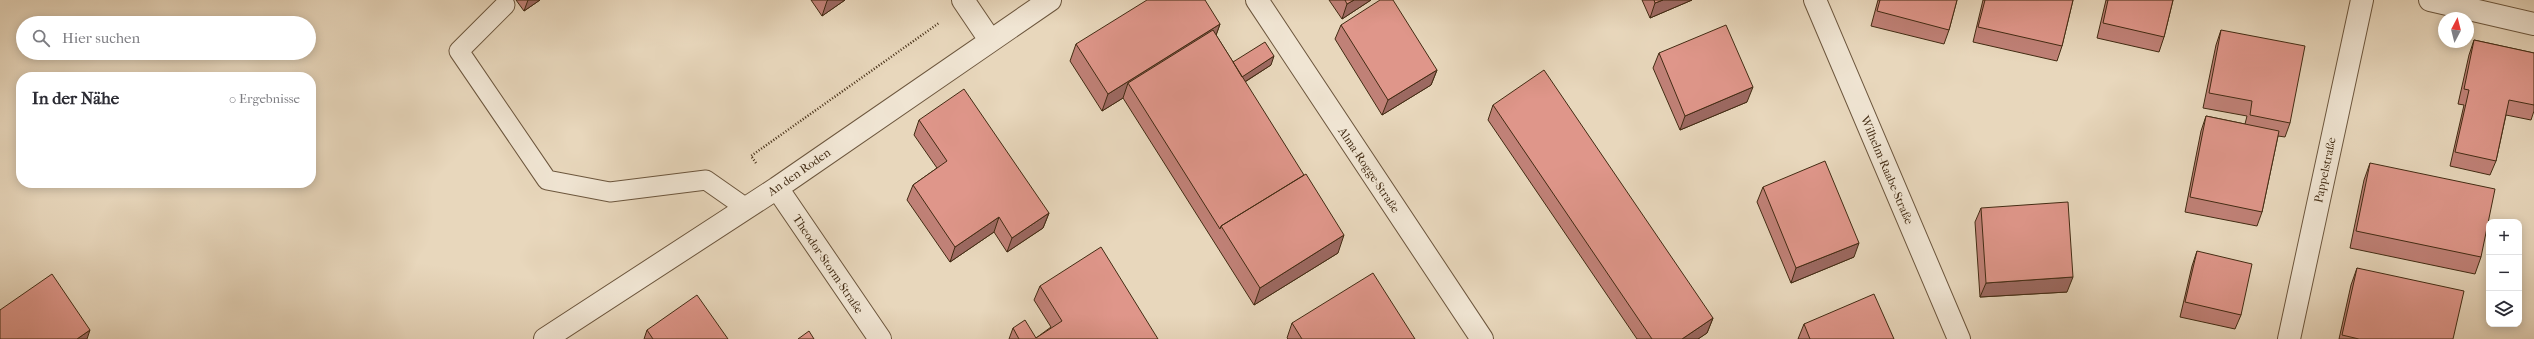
<!DOCTYPE html>
<html lang="de">
<head>
<meta charset="utf-8">
<style>
  body { margin:0; font-family:"IM FELL French Canon",serif; background:#f2f2f3; color:#2b2b33 }
  .controls { position:absolute; right:12px; bottom:12px; display:grid; overflow:hidden; border-radius:8px; box-shadow:0 2px 10px #0003 }
  .controls button { width:36px; height:36px; display:grid; place-items:center; padding:0; border:0; border-bottom:1px solid #e1e1e2; background:#fff; color:#2b2b33; font:20px sans-serif }
  .compass { position:absolute; left:2438px; top:12px; width:36px; height:36px; border-radius:50%; background:#fff; box-shadow:0 2px 10px #0003; rotate:7deg }
  .list { margin:0; padding:0; list-style:none }
  h2 { display:flex; justify-content:space-between; align-items:center; height:52px; margin:0; padding:0 16px; font-size:17px }
  h2 small { font-size:13px; font-weight:400; color:#7c7c81 }
  .icon { flex:none; width:22px; height:22px; fill:none; stroke:currentColor; stroke-width:2; stroke-linecap:round; stroke-linejoin:round }
  .map { position:relative; flex:none; width:2534px; height:339px; overflow:hidden }
  .search { position:absolute; background:#fff; box-shadow:0 2px 10px #0003; left:16px; top:16px; width:300px; height:44px; display:flex; align-items:center; gap:10px; box-sizing:border-box; padding:0 14px; border-radius:22px; color:#7c7c81; font-size:15px }
  .panel { position:absolute; background:#fff; box-shadow:0 2px 10px #0003; left:16px; top:72px; width:300px; height:116px; border-radius:16px }
  .map>svg:first-child { display:block }
  .lines { fill:none; stroke-linecap:round; stroke-linejoin:round }
  .service-casing { stroke:#6c563d; stroke-width:21 }
  .minor-casing { stroke:#6c563d; stroke-width:24 }
  .path { stroke:#422b13; stroke-width:2.5; stroke-dasharray:1 2; stroke-linecap:butt }
  .service { stroke:#f0e5d3; stroke-width:19 }
  .minor { stroke:#f0e5d3; stroke-width:22 }
  .wall { fill:#c08177; stroke:#422b13 }
  .shaded-wall { fill:#9c6961; stroke:#422b13 }
  .building { fill:#df968a; stroke:#422b13 }
  .labels { text-anchor:middle; dominant-baseline:central; stroke-width:3; stroke-linejoin:round; paint-order:stroke }
  .street-label { font-size:12px; fill:#422b13; stroke:#f0e5d3 }
</style>
</head>
<body>
<div class="map">
<svg width="2534" height="339" viewBox="0 0 2534 339">
  <rect width="100%" height="100%" fill="#e8d7bc"/>
  <filter id="stains"><feTurbulence type="fractalNoise" baseFrequency=".005" numOctaves="4"/><feColorMatrix values="0 0 0 0 .2 0 0 0 0 .09 0 0 0 0 .02 0 0 0 .5 -.17"/></filter>
  <radialGradient id="worn" r=".72"><stop offset=".6" stop-color="#630" stop-opacity="0"/><stop offset="1" stop-color="#630" stop-opacity=".3"/></radialGradient>
  <g class="lines">
    <!-- service casing -->
    <g class="service-casing">
      <path id="service" d="M505,5l-46,46 88,129 63,12 96,-12 40,28"/>
    </g>
    <!-- minor casing -->
    <g class="minor-casing">
      <path id="minor" d="M963,0l27,40
        M1257,0l225,339
        M1815,0l144,339
        M2430,0l104,24
        M777,188l103,151
        M545,339l232,-151 273,-188
        M2289,339l73,-339"/>
    </g>
    <!-- path -->
    <path class="path" d="M756,163l-5,-7 188,-133"/>
    <!-- service -->
    <use href="#service" class="service"/>
    <!-- minor -->
    <use href="#minor" class="minor"/>
  </g>
  <!-- wall -->
  <path class="wall" d="M516,0h24l-16,11z
    M811,0h34l-23,16z
    M1329,0h42l-29,19z
    M1642,0h50l-42,18z
    M1878,0h79l-8,30 -5,14 -73,-18z
    M1983,0h90l-11,46 -5,15 -84,-19z
    M2106,0h67l-9,37 -5,15 -62,-14z
    M1220,24l-4,11 17,27 38,3 -26,17 93,171 -84,52 -131,-207 -21,13 -32,-50 6,-17z
    M1341,25l96,45 -6,15 -49,30 -47,-76z
    M2221,30l69,93 -5,14 -7,-1 -16,76 -5,14 -72,-14 16,-81 5,-15 39,8 2,-8 -44,-8 13,-63z
    M2474,40l60,13v58l-3,9 -25,-5 -10,46 -6,14 -40,-9 14,-61 -6,-1 11,-49z
    M1659,53l88,49 -67,28 -27,-62z
    M1493,105l220,213 -6,15 -9,6h-61l-149,-219z
    M919,120l130,93 -6,15 -36,24 -13,-20 -44,30 -43,-62 6,-15 24,-17 -23,-33z
    M2370,163l111,94 -6,17 -125,-26 14,-68z
    M1763,187l91,70 -63,26 -34,-81z
    M1981,208l86,84 -87,5 -5,-75z
    M2197,251l44,64 -6,14 -55,-12 12,-51z
    M2357,268l96,71h-114l12,-54z
    M1040,286l118,53h-149l4,-11 23,10 15,-11 -17,-27z
    M1292,323l123,16h-127l-1,-1z
    M1804,324l90,15h-96z
    M647,330l81,9h-84z"/>
  <!-- shaded-wall -->
  <path class="shaded-wall" d="M528,0h12l-16,11z
    M828,0h17l-23,16 5,-15z
    M1354,0h17l-29,19 5,-15z
    M1663,0h29l-42,18 5,-15z
    M1220,24l-6,17 -86,42 -5,15 -21,13 6,-17z
    M1274,56l-3,9 -36,23 3,-9z
    M1437,70l-6,15 -49,30 6,-15z
    M1753,87l-6,15 -67,28 5,-14z
    M1049,213l-6,15 -36,24 5,-14z
    M999,217l-5,15 -44,30 5,-15z
    M1344,235l-6,18 -84,52 6,-17z
    M1859,243l-5,14 -63,26 5,-15z
    M2073,277l-6,15 -87,5 6,-14z
    M1713,318l-6,15 -9,6h-16z
    M90,330l-3,9h-10z"/>
  <!-- building -->
  <path class="building" d="M1147,0h58l15,24 -112,70 -32,-50z
    M1345,0h9l-7,4z
    M1380,0h13l44,70 -49,30 -47,-75z
    M1654,0h9l-8,3z
    M1880,0h77l-8,30 -72,-19z
    M1985,0h88l-11,46 -84,-19z
    M2108,0h65l-9,37 -61,-14z
    M1726,25l27,62 -68,29 -26,-63z
    M1213,30l91,145 -83,51 -1,3 -92,-146z
    M2221,30l84,16 -15,77 -40,-8 2,-14 -43,-8z
    M2474,40l60,13v52l-25,-5 -13,61 -41,-9 14,-62 -5,-1z
    M1265,42l9,14 -32,21 -9,-15z
    M1544,70l169,248 -31,21h-30l-159,-234z
    M964,89l85,124 -37,25 -13,-21 -44,30 -42,-62 34,-24 -28,-41z
    M2206,116l73,15 -17,81 -72,-15z
    M1825,161l34,82 -63,25 -33,-81z
    M2370,163l125,26 -14,68 -125,-26z
    M1306,174l38,61 -84,53 -39,-62z
    M2068,202l5,75 -87,6 -5,-75z
    M1101,247l57,92h-139l-6,-11 12,-8 11,18 26,-17 -22,-35z
    M2197,251l55,13 -11,51 -56,-13z
    M2357,268l107,23 -11,48h-94l-17,-4z
    M1373,273l42,66h-113l-10,-16z
    M52,274l38,56 -13,9h-77v-29z
    M1874,294l20,45h-84l-6,-15z
    M697,295l31,44h-75l-6,-9z
    M809,331l5,8h-16z"/>
  <g class="labels">
    <!-- street labels -->
    <g class="street-label">
      <text transform="translate(1369 170) rotate(56)">Alma-Rogge-Straße</text>
      <text transform="translate(1887 170) rotate(67)">Wilhelm-Raabe-Straße</text>
      <text transform="translate(2325 170) rotate(-78)">Pappelstraße</text>
      <text transform="translate(799 172) rotate(-35)">An den Roden</text>
      <text transform="translate(828 264) rotate(56)">Theodor-Storm-Straße</text>
    </g>
  </g>
  <rect width="100%" height="100%" filter="url(#stains)"/>
  <rect width="100%" height="100%" fill="url(#worn)"/>
</svg>
<div class="controls">
<button>+</button>
<button>−</button>
<button><svg class="icon" aria-label="layers" viewBox="0 0 24 24"><path d="M12 4l9 5-9 5-9-5zM3 14l9 5 9-5"/></svg></button>
</div>
<svg class="compass" viewBox="-18 -18 36 36"><path d="M0-13l5 13h-10z" fill="#e53935"/><path d="M0 13l5-13h-10z" fill="#7c7c81"/></svg>
<div class="search"><svg class="icon" aria-label="search" viewBox="0 0 24 24"><circle cx="10" cy="10" r="6"/><path d="M15 15l6 6"/></svg>Hier suchen</div>
<section class="panel">
<h2>In der Nähe<small>0 Ergebnisse</small></h2>
<ul class="list">
</ul>
</section>
</div>
</body>
</html>
